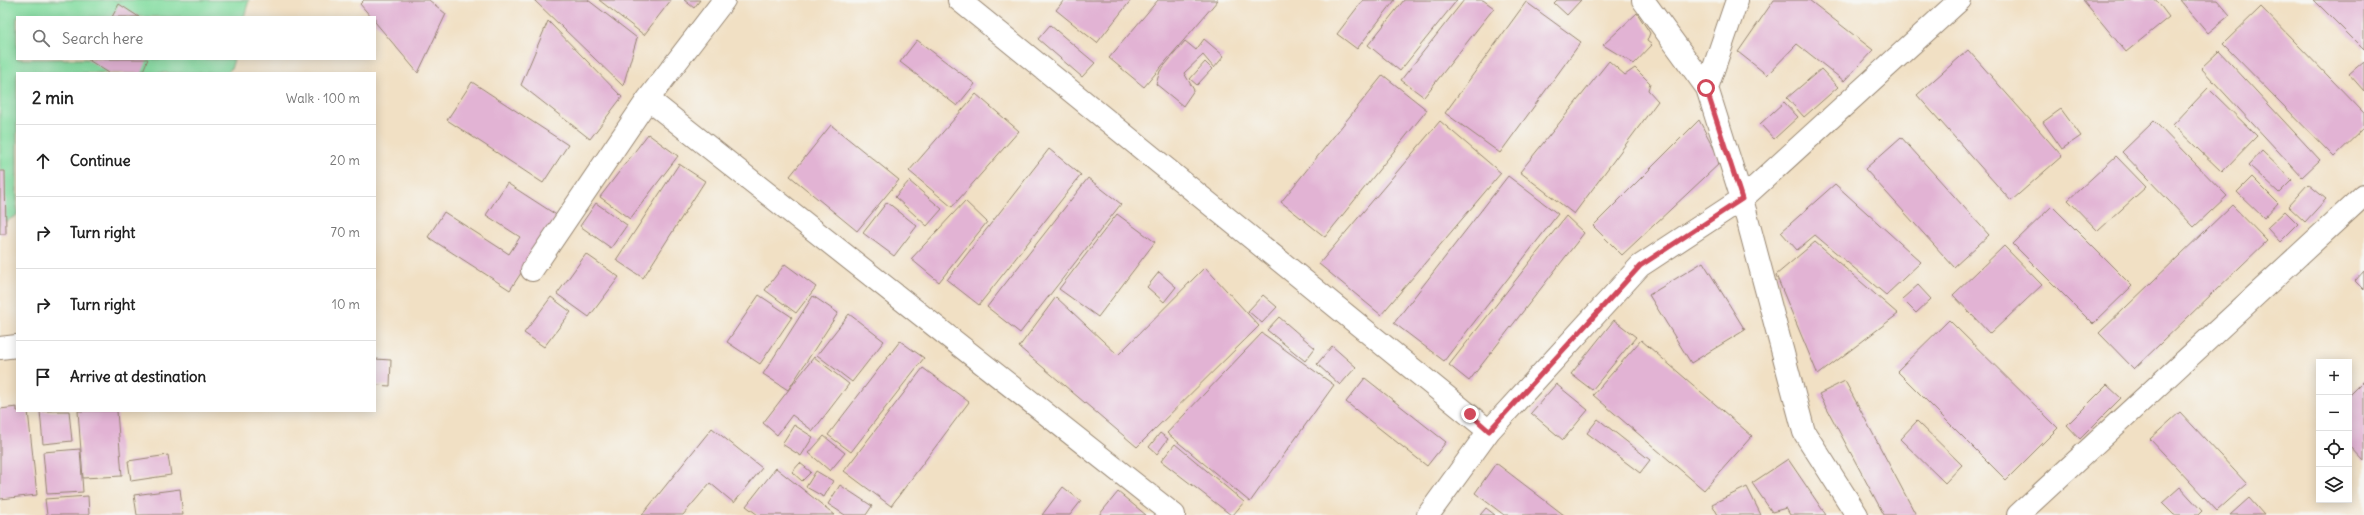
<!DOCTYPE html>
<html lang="en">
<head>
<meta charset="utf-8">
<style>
  body { margin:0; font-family:Delius,sans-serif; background:#f2f2f2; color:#222 }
  .controls { position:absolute; right:12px; bottom:12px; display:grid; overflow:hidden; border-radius:0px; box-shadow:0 2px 10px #0003 }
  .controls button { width:36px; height:36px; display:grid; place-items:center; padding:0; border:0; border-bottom:1px solid #e0e0e0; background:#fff; color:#222; font:20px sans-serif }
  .stop { position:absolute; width:12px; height:12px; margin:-9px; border:3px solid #d1495b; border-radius:50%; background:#fff }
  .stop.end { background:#d1495b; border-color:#fff; box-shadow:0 1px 4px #0008 }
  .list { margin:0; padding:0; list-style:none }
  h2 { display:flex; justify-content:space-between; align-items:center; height:52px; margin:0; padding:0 16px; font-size:17px }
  h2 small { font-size:13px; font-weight:400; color:#767676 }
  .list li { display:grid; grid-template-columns:26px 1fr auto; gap:12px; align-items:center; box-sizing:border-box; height:72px; padding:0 16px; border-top:1px solid #e0e0e0 }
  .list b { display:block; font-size:15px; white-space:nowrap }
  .list em { font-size:13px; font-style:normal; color:#767676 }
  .icon { flex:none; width:22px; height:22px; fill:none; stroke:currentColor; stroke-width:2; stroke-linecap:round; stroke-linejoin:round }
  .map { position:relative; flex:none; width:2364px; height:515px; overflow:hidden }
  .search { position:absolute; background:#fff; box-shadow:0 2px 10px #0003; left:16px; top:16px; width:360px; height:44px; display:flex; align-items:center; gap:10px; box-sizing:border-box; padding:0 14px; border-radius:0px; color:#767676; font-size:15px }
  .panel { position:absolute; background:#fff; box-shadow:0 2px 10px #0003; left:16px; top:72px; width:360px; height:340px; border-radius:0px }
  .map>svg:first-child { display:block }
  .green { fill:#84dda1; stroke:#608460 }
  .building { fill:#e2b3d4 }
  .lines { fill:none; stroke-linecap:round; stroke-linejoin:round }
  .minor-casing { stroke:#968571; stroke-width:24 }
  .minor { stroke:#fff; stroke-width:22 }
  .route { stroke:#d1495b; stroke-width:5 }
</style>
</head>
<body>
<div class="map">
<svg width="2364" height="515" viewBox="0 0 2364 515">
  <rect width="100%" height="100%" fill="#f6f6f2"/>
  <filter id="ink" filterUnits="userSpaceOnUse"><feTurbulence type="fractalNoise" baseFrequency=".025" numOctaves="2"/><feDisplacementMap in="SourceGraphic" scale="8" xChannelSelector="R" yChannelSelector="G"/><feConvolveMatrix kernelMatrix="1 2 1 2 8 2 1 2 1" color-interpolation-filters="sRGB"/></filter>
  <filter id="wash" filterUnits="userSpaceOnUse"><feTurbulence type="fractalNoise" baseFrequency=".012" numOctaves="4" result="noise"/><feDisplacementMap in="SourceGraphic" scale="16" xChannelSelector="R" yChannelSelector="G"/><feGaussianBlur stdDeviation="0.9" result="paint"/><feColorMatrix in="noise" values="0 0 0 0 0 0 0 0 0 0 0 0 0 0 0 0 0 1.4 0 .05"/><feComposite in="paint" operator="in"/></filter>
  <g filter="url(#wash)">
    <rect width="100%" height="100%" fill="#f1e0c4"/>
    <!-- green -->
    <path class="green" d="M0,0h249l-5,17h-227v42h217l-3,10 -5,4h-209v142l-17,10z"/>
    <g id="blocks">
      <!-- building -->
      <path class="building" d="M364,0h65l17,14 -28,59 -43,-51v-5h-4l-11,-13z
        M534,0h54l49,38 -14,48z
        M599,0h72l-27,35z
        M684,0h16l-6,8z
        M1064,0h67l-34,43 -41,-33z
        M1158,0h60l-74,87 -35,-29z
        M1363,0h32l-38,49 -20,-15z
        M1404,0h53l-57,71 -32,-26z
        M1464,0h19l11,8 -70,89 -23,-17z
        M1557,0h24l-14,15 -13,-12z
        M1774,0h35l64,50 -29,31 -47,-37 -30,31 -29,-23z
        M2083,0h73l13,17 -43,35z
        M2180,0h37l13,15 -22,18z
        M2314,0h50v50z
        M1526,2l55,40 -81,111 -55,-40z
        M119,4l20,13h-27z
        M2261,7l103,106v15l-30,29 -111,-113z
        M1637,13l13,20 -3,8 5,4 -18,19 -31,-19z
        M548,21l74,76 -32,42 -69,-54z
        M1050,25l45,38 -13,14 -44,-38z
        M1204,39l20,17 -10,12 -11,-13 -19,18 10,17 -11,16 -27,-22 4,-13 25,-30 11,9z
        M917,40l58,44 -18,22 -57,-44z
        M1968,50l94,106 -51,45 -94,-106z
        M2219,51l101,109 -18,17 -101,-109z
        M87,59h61l-6,14h-33z
        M1609,61l16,14 10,-7 15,15 -2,7 10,11 -84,113 -54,-42z
        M2364,61v30l-15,-17z
        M1205,62l7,7 -15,16 -7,-6z
        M1821,69l17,18 -34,30 -17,-19z
        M1383,75l44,35 -102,127 -44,-35z
        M472,82l96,63 -25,38 -96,-63z
        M2208,88l49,48 -35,36 -49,-47z
        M976,94l43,37 -67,76 -43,-36z
        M1784,102l14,15 -24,22 -14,-15z
        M2061,109l20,27 -19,13 -19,-27z
        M1699,120l22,42 -99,93 -29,-29z
        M1440,121l61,52 -120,142 -62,-51z
        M2154,121l73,75 -33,31 -72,-75z
        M831,125l68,55 -42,51 -67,-55z
        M648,134l30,22 -48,63 -30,-22z
        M1901,137l88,98 -35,32 -89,-98z
        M1049,149l32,26 -102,130 -32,-25z
        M2262,151l30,29 -13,13 -30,-28z
        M2116,156l30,31 -48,44 -30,-31z
        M679,164l26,17 -62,97 -27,-18z
        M0,171h5l1,63h-6z
        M1508,176l50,38 -114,147 -50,-38z
        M2252,177l26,26 -14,15 -27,-26z
        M1088,178l33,26 -101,129 -33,-26z
        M909,181l33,28 -15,17 -32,-29z
        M507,183l51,33 -48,74 -82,-53 16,-25 65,42 11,-17 -34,-22z
        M1835,184l86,78 -35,33 -71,-60 -18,15 -16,-18z
        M2308,184l18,15 -21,23 -17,-16z
        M965,201l22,21 -48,60 -28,-23z
        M887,202l30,24 -23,30 -31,-23z
        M596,203l31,22 -16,23 -31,-22z
        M2232,205l35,36 -133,128 -35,-36z
        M2052,206l80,80 -39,38 -80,-80z
        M2285,211l13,13 -18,18 -13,-14z
        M1117,214l38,28 -57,75 -39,-28z
        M1566,216l18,17 -115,148 -20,-16z
        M1815,242l83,72 -80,61 -42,-100z
        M2004,246l38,39 -52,49 -37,-39z
        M586,254l33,23 -30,40 -32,-23z
        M1703,262l42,68 -54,33 -42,-68z
        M785,264l31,23 -20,26 -31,-23z
        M1205,267l54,59 -122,121 -118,-100 37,-50 62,58z
        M2364,271v19l-9,-9z
        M1159,272l17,15 -12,15 -17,-15z
        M1918,285l13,14 -15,14 -14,-14z
        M759,295l33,22 -32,47 -33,-22z
        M1263,295l14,12 -15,16 -14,-12z
        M813,296l25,17 -50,77 -25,-16z
        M551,297l20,15 -27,35 -20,-14z
        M849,314l35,27 -32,41 -35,-27z
        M1279,317l36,31 -10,13 -38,-31z
        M1614,320l22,17 -44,53 -21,-16z
        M1949,320l109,108 -52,52 -109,-109z
        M1262,333l72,52 -84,117 -83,-69z
        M1641,340l111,96 -48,54 -111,-95z
        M900,341l24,17 -73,94 -23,-17z
        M1332,346l24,21 -16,18 -23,-21z
        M814,357l35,27 -36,47 -21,-16 -15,20 -14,-12z
        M375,359l16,1 -1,26 -15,-1z
        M923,368l46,34 -78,104 -47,-35z
        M1365,378l81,64 -19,24 -81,-64z
        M2364,380v81l-15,-16v-50z
        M1845,381l71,134h-32l-65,-121z
        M1556,384l32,26 -25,30 -32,-27z
        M2107,385l14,13 -41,41 -13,-14z
        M17,407v4h11l9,84 -37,4v-90z
        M40,411h29l3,30 -29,3z
        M78,411h39l5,65 -39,2z
        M2180,412l67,72 -30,27 -67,-72z
        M1598,419l52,41 -10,13 -53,-40z
        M1917,421l45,44 -17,18 -45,-44z
        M794,425l19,12 -12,19 -19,-12z
        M712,428l50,40 -28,35 -24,-20 -27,32h-41z
        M1160,433l8,6 -11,15 -8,-7z
        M824,436l21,17 -15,18 -21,-18z
        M1175,444l69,58 -11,13h-2l-70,-54z
        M80,449l3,43 -36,2 -4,-42z
        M168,455l3,20 -40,6 -3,-20z
        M1788,459l38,56h-36l-4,-7 -14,4 -20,-29z
        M800,463l11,9 -9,9 -10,-9z
        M1496,463l68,52h-60l-29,-22z
        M776,468l59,47h-77l-12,-9z
        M816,471l17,10 -9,16 -18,-10z
        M840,485l32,21 -6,9h-21l-17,-11z
        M1063,487l18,14 -11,14h-28z
        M1747,487l14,28h-43l-6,-11z
        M2180,487l22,24 -4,4h-24l-12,-12z
        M180,489l3,26h-46l-3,-20z
        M1118,492l28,23h-47z
        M88,496l1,19h-42l-2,-16z
        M2249,498l15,17h-34z
        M1486,508l9,7h-15z"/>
    </g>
  </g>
  <g filter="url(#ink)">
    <use href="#blocks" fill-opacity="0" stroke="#968571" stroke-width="1"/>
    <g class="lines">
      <!-- minor casing -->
      <g class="minor-casing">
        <path id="minor" d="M959,0l530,431
          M1643,0l64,88
          M1737,0l-30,88 35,111 62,233 53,83
          M648,99l526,416
          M532,270l116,-171 76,-99
          M0,348l17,-2
          M1428,515l61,-84 151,-165 102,-67 218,-199
          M2018,515l346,-320"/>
      </g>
      <!-- minor -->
      <use href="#minor" class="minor"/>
    </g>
  </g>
  <g class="lines" filter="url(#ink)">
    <!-- route -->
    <path class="route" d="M1470,414l19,17 151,-165 102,-67 -36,-111"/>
  </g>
</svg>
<div class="controls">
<button>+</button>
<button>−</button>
<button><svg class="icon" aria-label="locate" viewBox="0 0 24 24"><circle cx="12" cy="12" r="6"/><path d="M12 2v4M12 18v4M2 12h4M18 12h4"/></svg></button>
<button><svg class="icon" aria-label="layers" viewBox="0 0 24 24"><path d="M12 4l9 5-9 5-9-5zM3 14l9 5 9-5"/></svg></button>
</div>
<div class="stop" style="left:1706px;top:88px"></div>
<div class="stop end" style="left:1470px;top:414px"></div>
<div class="search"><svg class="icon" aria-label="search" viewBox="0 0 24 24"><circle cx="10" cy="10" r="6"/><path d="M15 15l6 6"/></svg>Search here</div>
<section class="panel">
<h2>2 min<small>Walk · 100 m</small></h2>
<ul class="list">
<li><svg class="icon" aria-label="ahead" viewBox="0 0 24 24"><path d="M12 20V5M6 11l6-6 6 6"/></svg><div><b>Continue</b></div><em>20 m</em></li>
<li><svg class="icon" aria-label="right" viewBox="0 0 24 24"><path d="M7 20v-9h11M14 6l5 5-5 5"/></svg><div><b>Turn right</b></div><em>70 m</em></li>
<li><svg class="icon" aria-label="right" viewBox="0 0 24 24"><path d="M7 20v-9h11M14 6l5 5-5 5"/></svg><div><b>Turn right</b></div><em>10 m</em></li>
<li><svg class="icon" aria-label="arrive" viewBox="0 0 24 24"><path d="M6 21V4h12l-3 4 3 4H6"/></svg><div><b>Arrive at destination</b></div></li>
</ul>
</section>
</div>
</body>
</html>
